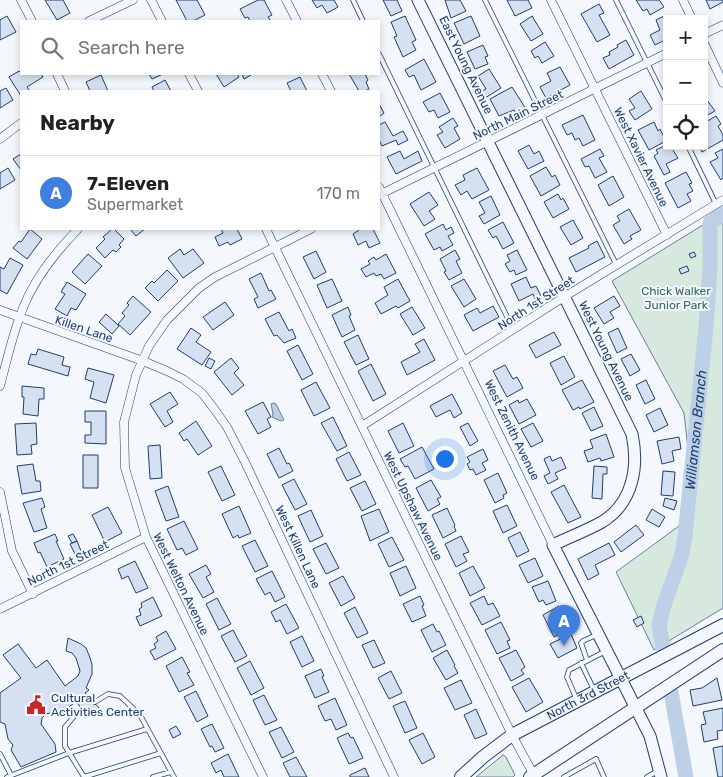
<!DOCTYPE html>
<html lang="en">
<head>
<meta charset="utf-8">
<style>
  body { margin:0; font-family:Rubik,sans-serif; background:#f2f2f2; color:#222 }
  .controls { position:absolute; right:15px; top:15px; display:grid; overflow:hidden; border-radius:0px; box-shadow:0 2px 8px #0003 }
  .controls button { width:45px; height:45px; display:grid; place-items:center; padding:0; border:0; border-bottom:1px solid #e0e0e0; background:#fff; color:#222; font:25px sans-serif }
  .you { position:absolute; left:444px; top:458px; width:18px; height:18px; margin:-12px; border:4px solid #fff; border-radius:50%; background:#1a73e8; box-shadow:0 0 0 8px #1a73e833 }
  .badge { display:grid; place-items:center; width:32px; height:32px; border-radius:50%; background:#c62828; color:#fff; font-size:16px; font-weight:700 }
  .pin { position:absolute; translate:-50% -41px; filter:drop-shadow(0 1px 2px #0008) }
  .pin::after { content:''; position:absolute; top:26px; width:18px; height:15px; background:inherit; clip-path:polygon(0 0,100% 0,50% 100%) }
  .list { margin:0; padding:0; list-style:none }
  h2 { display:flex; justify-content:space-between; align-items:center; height:65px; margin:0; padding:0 20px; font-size:21px }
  h2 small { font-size:16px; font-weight:400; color:#767676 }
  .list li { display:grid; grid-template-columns:32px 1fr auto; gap:15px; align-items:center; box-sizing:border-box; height:75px; padding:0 20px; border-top:1px solid #e0e0e0 }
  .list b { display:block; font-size:19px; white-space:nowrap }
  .list p { margin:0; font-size:16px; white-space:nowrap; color:#767676 }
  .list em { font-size:16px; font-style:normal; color:#767676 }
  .icon { flex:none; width:28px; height:28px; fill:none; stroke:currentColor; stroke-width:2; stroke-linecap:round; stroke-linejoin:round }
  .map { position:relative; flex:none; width:723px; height:777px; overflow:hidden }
  .search { position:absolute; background:#fff; box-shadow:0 2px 8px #0003; left:20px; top:20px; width:360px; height:55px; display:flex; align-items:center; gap:12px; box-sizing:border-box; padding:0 18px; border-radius:0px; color:#767676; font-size:19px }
  .panel { position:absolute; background:#fff; box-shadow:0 2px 8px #0003; left:20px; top:90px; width:360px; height:140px; border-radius:0px }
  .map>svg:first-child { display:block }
  .green { fill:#d7e8df; stroke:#687fa3 }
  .water { fill:#bed0e5; stroke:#687fa3 }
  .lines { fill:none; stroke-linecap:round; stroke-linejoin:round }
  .river { stroke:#bed0e5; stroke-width:15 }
  .building { fill:#d5e0f0; stroke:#1d3f73 }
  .lane-casing { stroke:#1d3f73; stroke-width:5.5 }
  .street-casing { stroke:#1d3f73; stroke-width:9 }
  .secondary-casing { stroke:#1d3f73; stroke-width:13 }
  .primary-casing { stroke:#1d3f73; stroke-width:14 }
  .lane { stroke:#f4f7fb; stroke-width:4 }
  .street { stroke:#f4f7fb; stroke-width:8 }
  .secondary { stroke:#f4f7fb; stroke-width:11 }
  .primary { stroke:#f4f7fb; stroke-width:12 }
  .labels { text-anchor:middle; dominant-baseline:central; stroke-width:4; stroke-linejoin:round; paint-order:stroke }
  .street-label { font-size:12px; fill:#1d3f73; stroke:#f4f7fb }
  .park-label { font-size:12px; fill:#2c6c60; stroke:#f4f7fb }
  .poi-label { font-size:12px; fill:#1d3f73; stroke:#f4f7fb; text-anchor:start }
  .water-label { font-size:14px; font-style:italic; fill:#1d3f73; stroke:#f4f7fb }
</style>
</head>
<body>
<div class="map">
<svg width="723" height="777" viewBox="0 0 723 777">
  <rect width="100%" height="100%" fill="#f4f7fb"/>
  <!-- green -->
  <path class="green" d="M719,215l4,8v385l-69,42 -38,-78 63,-46 13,-41 -8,-72 -72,-132z
    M503,755l3,2 9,18 -2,2h-37z"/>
  <!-- water -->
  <path class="water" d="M273,403l3,1 8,16 -3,1 -9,-4 1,-3 -2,-10z"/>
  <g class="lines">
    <!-- river -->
    <g class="river">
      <path id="s1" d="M663,647l-4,-21 4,-18 19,-54 3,-18 21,-209 4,-59v-45l13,-9"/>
      <path d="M671,692l15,85"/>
    </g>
  </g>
  <!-- building -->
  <path class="building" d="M45,0h18l7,13 -13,7z
    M176,0h21l8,15 -12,6h-6z
    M258,0h6l8,15 -4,2 3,4h-21l-2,-4 -3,1 -5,-9z
    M312,0h22l4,7 -11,6 -5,-8 -5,3z
    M383,0h14l5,11 -11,5z
    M445,0h15l6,11 -15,7z
    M507,0h21l4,8 -17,8z
    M636,0h23l5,7 -14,8 -3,-6 -4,2z
    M706,0h17v2l-13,7z
    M599,4l5,9 -5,2 11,20 -13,7 -16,-28z
    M666,15l2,4 -1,20 -12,6 -5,-10 10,-5 -4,-10z
    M7,16l9,16 -16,8v-20z
    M405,16l11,24 -4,2 4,8 -13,7 -9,-20 3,-1 -6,-14z
    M471,16l9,20 -16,8 -10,-21z
    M532,16l11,18 -12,7 -11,-17z
    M626,40l8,15 -25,14 -6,-11 7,-3 -1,-3 9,-5 -1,-2z
    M545,42l9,14 -12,7 -4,-7 -3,2 -4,-7z
    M483,45l5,11 -3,1 3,7 -13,5 -8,-17z
    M424,59l12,23 -15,8 -7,-15 -5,2 -4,-7z
    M560,67l10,18 -24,13 -6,-11 11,-6 -4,-8z
    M489,69l12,19 -19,12 -3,-7 7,-4 -8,-13z
    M19,71l3,3h19l2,3 -16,10 3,4h-9v5l-12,-19z
    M149,74h14l-11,5z
    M216,74h21l2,3 -15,10z
    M242,74h8l1,1 -7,4z
    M349,74h16l3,6 -2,2 3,7 -4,2h-6z
    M101,75l7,16h-18l-4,-9z
    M300,77l7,14h-16l-4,-8z
    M165,80l6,11h-17l-2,-4z
    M512,87l14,22 -10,6 -2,-5 -15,6 -9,-17z
    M6,88l7,12 -13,8v-17z
    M641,91l11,18 -17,11 -6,-9 6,-3 -6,-9z
    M440,93l10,19 -12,6 -4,-8 -5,2 -6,-10z
    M704,96l11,15 -11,6z
    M379,104l5,9 -5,4z
    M583,115l12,25 -12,6 -4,-8 -4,2 -3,-7 -5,2 -5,-10z
    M716,116l5,8 -3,2 5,9v5l-21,12 -3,-6h5v-23z
    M453,118l5,8 -4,2 6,11 -15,9 -8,-13 6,-3 -4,-5z
    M385,122l8,14 10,-5 5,9 -10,5 -2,-5 -14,6 -3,-6v-15z
    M654,122l4,9 2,-2 6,12 -17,9 -11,-20z
    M529,145l5,9 5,-3 5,10 -16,8 -10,-18z
    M664,146l2,3 5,-2 7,11 -12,6 4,8 -6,3 -10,-19 4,-3 -2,-3z
    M600,149l4,7 -5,2 8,14 -12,6 -6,-12 -4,1 -4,-8z
    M723,149v29l-2,2 -11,-18 8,-4 -3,-5z
    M400,151l4,8 14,-8 4,10 -26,13 -9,-17z
    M21,154v16l-8,-11z
    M546,167l6,10 3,-2 5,10 -19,11 -11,-20z
    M8,168l7,12 -15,9v-16z
    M477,168l12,22 -17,9 -5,-8 -6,4 -6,-10 10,-5 -2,-5z
    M686,172l6,11 -3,1 4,7 -6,3 4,7 -13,7 -13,-25z
    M613,176l11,21 -15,9 -11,-21z
    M429,192l9,13 -9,6 6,8 -11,7 -14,-22z
    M558,194l3,6 2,-2 6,11 -16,9 -9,-16z
    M491,196l9,19 -16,9 -5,-8 6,-3 -6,-11z
    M629,209l12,21 -11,6 2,3 -8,5 -11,-19 7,-4 -3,-5z
    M573,220l10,18 -12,7 -11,-18z
    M503,222l11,21 -11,6 -7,-13 -3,2 -5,-8z
    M443,224l3,6 5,-3 3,6 -6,3 5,9 -11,6 -2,-4 -6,3 -9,-16z
    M30,229l12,10 -15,20 -14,-11 6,-7 2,1z
    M112,229h2l10,10 -5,6 2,2 -5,5 -3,-2 -8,8 -9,-10 9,-9 -2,-2z
    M130,229h15l-9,7z
    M221,229h16l5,10 -12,6 -2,-3 -9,4 -4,-9 8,-4z
    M359,229h14l7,14 -11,5 -3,-7 -8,4 -5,-11 6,-4z
    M597,241l8,16 -29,15 -7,-14 20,-10 -1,-2z
    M180,249l4,6 9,-6 11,14 -21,15 -15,-20z
    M455,250l5,9 -4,2 6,12 -13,7 -5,-8 2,-1 -6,-12z
    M517,250l10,20 -11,5 -2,-5 -4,2 -5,-8 5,-3 -3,-6z
    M316,251l10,21 -12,7 -11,-22z
    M694,252l2,4 -5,2 -2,-4z
    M88,254l14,12 -17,18 -13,-12z
    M386,254l10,19 -12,6 -3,-5 -5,2 -2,-3 -8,4 -5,-8 9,-5 -2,-3 6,-4 2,3z
    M10,258l13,7 -16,29 -7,-4v-23l4,2z
    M687,266l2,5 -8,3 -2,-5z
    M167,270l11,11 -20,20 -13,-13 7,-7 2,2z
    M261,273l8,18 2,-1 5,9 -18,9 -4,-9 4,-2 -9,-18z
    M526,277l5,11 5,-2 5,10 -6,3 -2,-5 -14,7 -8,-17z
    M332,279l10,22 -15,7 -10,-23z
    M398,279l12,22 -12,7 -2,-2 -15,8 -6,-11 13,-8 -4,-8z
    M464,279l12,20 -12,8 -13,-21z
    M67,282l19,12 -10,16 -5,-2 -4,8 -12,-7 10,-15 -4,-2z
    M133,296l18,16 -21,23 -12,-11 7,-8 -3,-3 7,-8 -2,-2z
    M614,296l6,10 -10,6 4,6 -10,6 -10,-16z
    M225,302l9,13 -21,15 -10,-13z
    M493,306l6,11 -26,14 -9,-16 13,-7 3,5z
    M348,307l3,8 -2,1 6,14 -13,7 -10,-22z
    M412,307l13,21 -12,7 -13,-21z
    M279,312l10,19 3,-2 4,9 -12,5 -7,-8 -3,1 -9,-17z
    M106,314l13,12 -7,8 -13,-12z
    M191,328l10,7 -5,7 15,10 -9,13 -25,-16z
    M618,328l9,20 -10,5 -9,-20z
    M554,332l7,13 -25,13 -7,-13z
    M358,335l11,24 -13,6 -12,-23z
    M424,339l11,21 -28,15 -6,-13 19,-10 -5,-8z
    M298,345l15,29 -11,6 -15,-29z
    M38,349l26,8 -2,8 8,2 -2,9 -40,-12 3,-10 5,1z
    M631,354l9,16 -10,6 -9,-17z
    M564,356l11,21 -14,8 -11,-22z
    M209,358l6,3 -4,8 -6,-3z
    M231,358l8,10 -5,5 10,12 -12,10 -18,-23z
    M371,364l15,30 -13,7 -15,-30z
    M505,365l8,14 4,-2 6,11 -16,9 -14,-26z
    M88,368l26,7 -8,28 -16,-5 4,-16 -9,-3z
    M582,380l12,22 -14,7 -1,-2 -6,3 -11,-20z
    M646,380l9,19 -10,5 -9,-19z
    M316,382l14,26 -16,8 -13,-26z
    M22,386l22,2v11h-5l-1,17 -15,-2 1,-17h-2z
    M170,392l8,12 -11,7 6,11 -8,5 -15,-23z
    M452,394l10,19 -8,5 -4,-8 -14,7 -6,-11z
    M527,399l9,16 -17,9 -10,-19 9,-5 1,3z
    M263,402l8,15 -4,2 4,8 -13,7 -13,-23z
    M594,407l9,19 -12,5 -9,-18z
    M660,408l8,17 -14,7 -8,-17z
    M85,411h21v33l-21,-1v-8h6v-13h-6z
    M333,417l14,29 -10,5 -16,-28z
    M196,421l16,25 -14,9 -11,-16 -3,2 -5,-8z
    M36,423l1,21 -6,1 1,9 -15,1 -2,-31z
    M403,423l11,23 -15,7 -11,-22z
    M468,423l10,18 -8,5 -10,-19z
    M533,423l10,18 -12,6 -10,-18z
    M606,434l8,23 -13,4 -1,-3 -12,4 -4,-11 9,-3 -3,-8z
    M679,437l2,12 -9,2 2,10 -12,3 -5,-23z
    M160,445l2,33 -12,1 -2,-33z
    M422,447l12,22 -19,10 -7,-13 -3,1 -5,-8z
    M279,448l8,16 2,-1 4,8 -14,7 -12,-24z
    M483,449l5,11 -6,3 4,7 -10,5 -3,-6 -3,1 -3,-6 3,-2 -3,-5z
    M349,452l12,23 -14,6 -11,-22z
    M83,455h15v33h-15z
    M550,456l2,5 9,-4 5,11 -11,5 3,6 -10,5 -4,-8 6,-3 -6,-14z
    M33,464l3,17h4l1,10 -19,3 -5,-28z
    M221,466l14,29 -13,6 -14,-29z
    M594,466l13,1v7h-4l-1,25 -10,-1z
    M663,471l12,1 -2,24 -12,-1z
    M498,473l9,20 -4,2 1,3 -9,5 -11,-23z
    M294,479l13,25 -12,6 -13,-25z
    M431,480l10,17 -4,2 3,5 -12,7 -12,-23z
    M365,481l11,23 -14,7 -12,-23z
    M564,485l17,32 -13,6 -17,-31z
    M168,486l11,31 -13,4 -11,-30z
    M42,498l3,9 -4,2 6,19 -13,4 -11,-29z
    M665,498l12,3 -3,9 -11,-4z
    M507,505l10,21 -14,7 -10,-22z
    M239,506l12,27 -12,5 -1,-3 -5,3 -11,-24z
    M108,507l14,26 -17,9 -13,-27z
    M447,508l8,17 -1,1 2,5 -13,7 -11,-23z
    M379,509l10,23 -19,9 -9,-25z
    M652,509l13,8 -6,10 -13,-7z
    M311,510l12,26 -13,6 -12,-26z
    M184,521l14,28 -12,6 -4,-7 -5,2 -10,-21z
    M636,525l8,10 -23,17 -7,-10z
    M520,532l9,19 -12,6 -9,-19z
    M55,534l3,7h-2l8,18 -17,8 -7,-15 -2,1 -4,-10z
    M73,534l4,7 -5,2 -4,-7z
    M461,536l8,16 -6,2 4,7 -11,6 -11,-23z
    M392,537l12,23 -15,7 -11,-23z
    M255,540l13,26 -13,6 -13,-26z
    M77,541l4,10 -6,3 -5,-10z
    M326,543l13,25 -13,6 -13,-25z
    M609,543l6,12 -20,10 4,9 -11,6 -10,-21z
    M535,558l8,18 -15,7 -9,-18z
    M135,561l13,27 -12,5 -8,-17 -6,3 -4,-10z
    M206,565l5,9 -5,3 8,15 -11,6 -14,-24z
    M406,566l10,22 -16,8 -10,-23z
    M473,566l12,22 -15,8 -11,-23z
    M272,571l13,26 -10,5 -5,-10 -5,3 -9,-16z
    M343,576l12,22 -14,8 -12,-23z
    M548,581l8,20 -10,4 -3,-5 -4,2 -7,-15z
    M420,596l4,9 -2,1 4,10 -14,6 -9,-18z
    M484,596l4,9 5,-2 7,13 -18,9 -12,-22z
    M153,597l9,19 -22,10 -4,-9 5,-2 -2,-6 3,-2 -1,-4z
    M217,598l14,26 -12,6 -13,-26z
    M286,604l13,24 -12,6 -7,-14 -4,2 -5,-10z
    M559,606l12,21 -17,10 -11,-22z
    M355,607l13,26 -11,5 -13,-25z
    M641,616l3,7 -7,4 -4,-7z
    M501,622l9,18 -3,1 3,7 -13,6 -12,-24z
    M433,624l4,8 2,-1 7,14 -14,7 -11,-22z
    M233,630l14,26 -12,6 -14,-26z
    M166,631l10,18 -21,11 -5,-9 6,-3 -2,-4 4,-3 -2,-4z
    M571,634l6,14 -19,10 -8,-14z
    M302,636l12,25 -12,6 -12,-25z
    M68,638l13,6 5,4 3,7 3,9v10l-6,14 3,2 -4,3 15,16 -15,9 -8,-17 -19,14 -3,-3 -9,2 -4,4 -1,6 14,20 1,8 -35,15 -10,-17 2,-5 -5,-6 -3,-15 -5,-2v-29l21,-15 -18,-23 15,-11 18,24 11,-8 18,26 13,-10 2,-5 -4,-13 -4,-5 -6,-2z
    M374,640l11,23 -12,5 -11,-23z
    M447,650l8,15 -1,1 4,7 -12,7 -13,-22z
    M516,650l9,17 -4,3 3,4 -13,7 -12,-23z
    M182,657l8,15 -3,1 7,12 -15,7 -13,-26z
    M250,661l14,27 -13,7 -14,-27z
    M321,669l3,7 -2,1 7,15 -14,6 -10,-22z
    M391,671l11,22 -13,6 -11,-21z
    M529,678l14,24 -17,10 -14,-25z
    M717,678l5,22 -29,6 -3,-16 12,-2z
    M461,680l11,23 -17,7 -11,-22z
    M196,691l12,25 -11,6 -13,-25z
    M264,695l13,25 -12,5 -12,-25z
    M335,698l12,27 -11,5 -5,-11 -6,2 -7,-15z
    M405,701l12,27 -12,5 -12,-27z
    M723,708v22l-6,1 1,8 -14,3 -3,-17 5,-1 -3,-12z
    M476,709l11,25 -12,5 -11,-24z
    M212,724l12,24 -9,4 -3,-6 -2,1 -9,-18z
    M176,726l5,8 -8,4 -4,-8z
    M281,727l13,25 -12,6 -13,-26z
    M348,733l3,5 2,-1 10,21 -14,6 -12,-26z
    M423,733l12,24 -13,7 -13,-24z
    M723,746v31h-5l-5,-29z
    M228,754l11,23h-15l-3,-7 -5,3 -5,-10z
    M296,757l11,20h-17l-7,-14z
    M365,768l4,9h-19v-2z"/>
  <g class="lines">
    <!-- lane casing -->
    <g class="lane-casing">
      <path id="lane" d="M353,0l10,21
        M485,0l131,264
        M616,0l51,103
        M379,54l134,275
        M688,146l28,58
        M587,660l-6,-17 2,-2 13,-6
        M581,663l13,27
        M576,698l-9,-21 2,-7 35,-18
        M95,702l13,-8 12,2 20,19 34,62
        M77,713l-12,14v19l19,31
        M0,754l11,21
        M7,777l62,-24 78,-24
        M84,777l77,-24
        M153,777l18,-5
        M564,777l32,-18 8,18
        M647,777l11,-6"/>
    </g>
    <!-- street casing -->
    <g class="street-casing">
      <path id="street" d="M21,0l11,21
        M151,0l11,21
        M286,0l11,21
        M551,0l116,235
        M683,0l9,19
        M89,21l44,-21
        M704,34l19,-9
        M704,43l19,40
        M57,74l8,17
        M189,74l9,17
        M322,74l9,17
        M0,139l21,-16
        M379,187l174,358
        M379,195l288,-142
        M266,229l246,506 22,40
        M0,310l143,51 24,10 16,8 19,14 13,17 12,17 18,35 149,315
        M0,386c6,-22 11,-45 19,-67 11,-35 34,-64 59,-90
        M362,426l202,-129 159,-97
        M0,492l12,59 21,43
        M0,609l146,-72
        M263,777l-117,-240 -21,-69 -1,-46 12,-47 13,-29 18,-26 32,-32 16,-11 96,-48"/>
    </g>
    <!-- secondary casing -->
    <g class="secondary-casing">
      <path id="secondary" d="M418,0l214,434c7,33 1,69 -30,88 -16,9 -33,15 -49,23l97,191 11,41"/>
    </g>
    <!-- primary casing -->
    <g class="primary-casing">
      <g id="primary">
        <path id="s2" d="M461,777l22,-20 29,-22 211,-110"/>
        <path d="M530,777l193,-127"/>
      </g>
    </g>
    <!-- lane -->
    <use href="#lane" class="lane"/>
    <!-- street -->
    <use href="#street" class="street"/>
    <!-- secondary -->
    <use href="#secondary" class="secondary"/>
    <!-- primary -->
    <use href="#primary" class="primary"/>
  </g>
  <!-- icons -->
  <defs>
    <g id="civic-bare" transform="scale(1.5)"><path d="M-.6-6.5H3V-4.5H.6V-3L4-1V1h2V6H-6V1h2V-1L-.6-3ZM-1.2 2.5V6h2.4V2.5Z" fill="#c62828" stroke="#f4f7fb" stroke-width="2.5" paint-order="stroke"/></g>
  </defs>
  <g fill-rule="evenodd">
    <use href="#civic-bare" x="36" y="705"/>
  </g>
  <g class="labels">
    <!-- street labels -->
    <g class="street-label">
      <text transform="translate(466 65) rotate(64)">East Young Avenue</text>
      <text transform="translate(518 115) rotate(-26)">North Main Street</text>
      <text transform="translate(641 157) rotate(64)">West Xavier Avenue</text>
      <text transform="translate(536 303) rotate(-33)">North 1st Street</text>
      <text transform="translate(84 329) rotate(19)">Killen Lane</text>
      <text transform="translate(606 351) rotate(64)">West Young Avenue</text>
      <text transform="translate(512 430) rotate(64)">West Zenith Avenue</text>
      <text transform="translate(413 506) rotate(64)">West Upshaw Avenue</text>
      <text transform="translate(298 547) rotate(65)">West Killen Lane</text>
      <text transform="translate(68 563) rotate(-26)">North 1st Street</text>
      <text transform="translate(181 584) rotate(64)">West Welton Avenue</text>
      <text stroke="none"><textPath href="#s2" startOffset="152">North 3rd Street</textPath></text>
    </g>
    <!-- park labels -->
    <g class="park-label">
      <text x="676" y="291">Chick Walker<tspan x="676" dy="14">Junior Park</tspan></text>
    </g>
    <!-- poi labels -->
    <g class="poi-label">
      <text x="51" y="698">Cultural<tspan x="51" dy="14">Activities Center</tspan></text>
    </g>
    <!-- water labels -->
    <g class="water-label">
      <text stroke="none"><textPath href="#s1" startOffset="222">Williamson Branch</textPath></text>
    </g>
  </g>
</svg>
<div class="controls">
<button>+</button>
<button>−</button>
<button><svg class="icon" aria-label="locate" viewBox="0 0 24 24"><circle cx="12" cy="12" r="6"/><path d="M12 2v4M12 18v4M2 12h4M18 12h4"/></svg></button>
</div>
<div class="you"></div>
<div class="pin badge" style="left:564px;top:646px;background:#3f7fe0">A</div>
<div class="search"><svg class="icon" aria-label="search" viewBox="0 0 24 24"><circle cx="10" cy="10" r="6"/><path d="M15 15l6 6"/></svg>Search here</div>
<section class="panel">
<h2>Nearby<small></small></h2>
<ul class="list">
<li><span class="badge" style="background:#3f7fe0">A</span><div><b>7-Eleven</b><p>Supermarket</p></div><em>170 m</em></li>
</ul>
</section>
</div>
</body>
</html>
